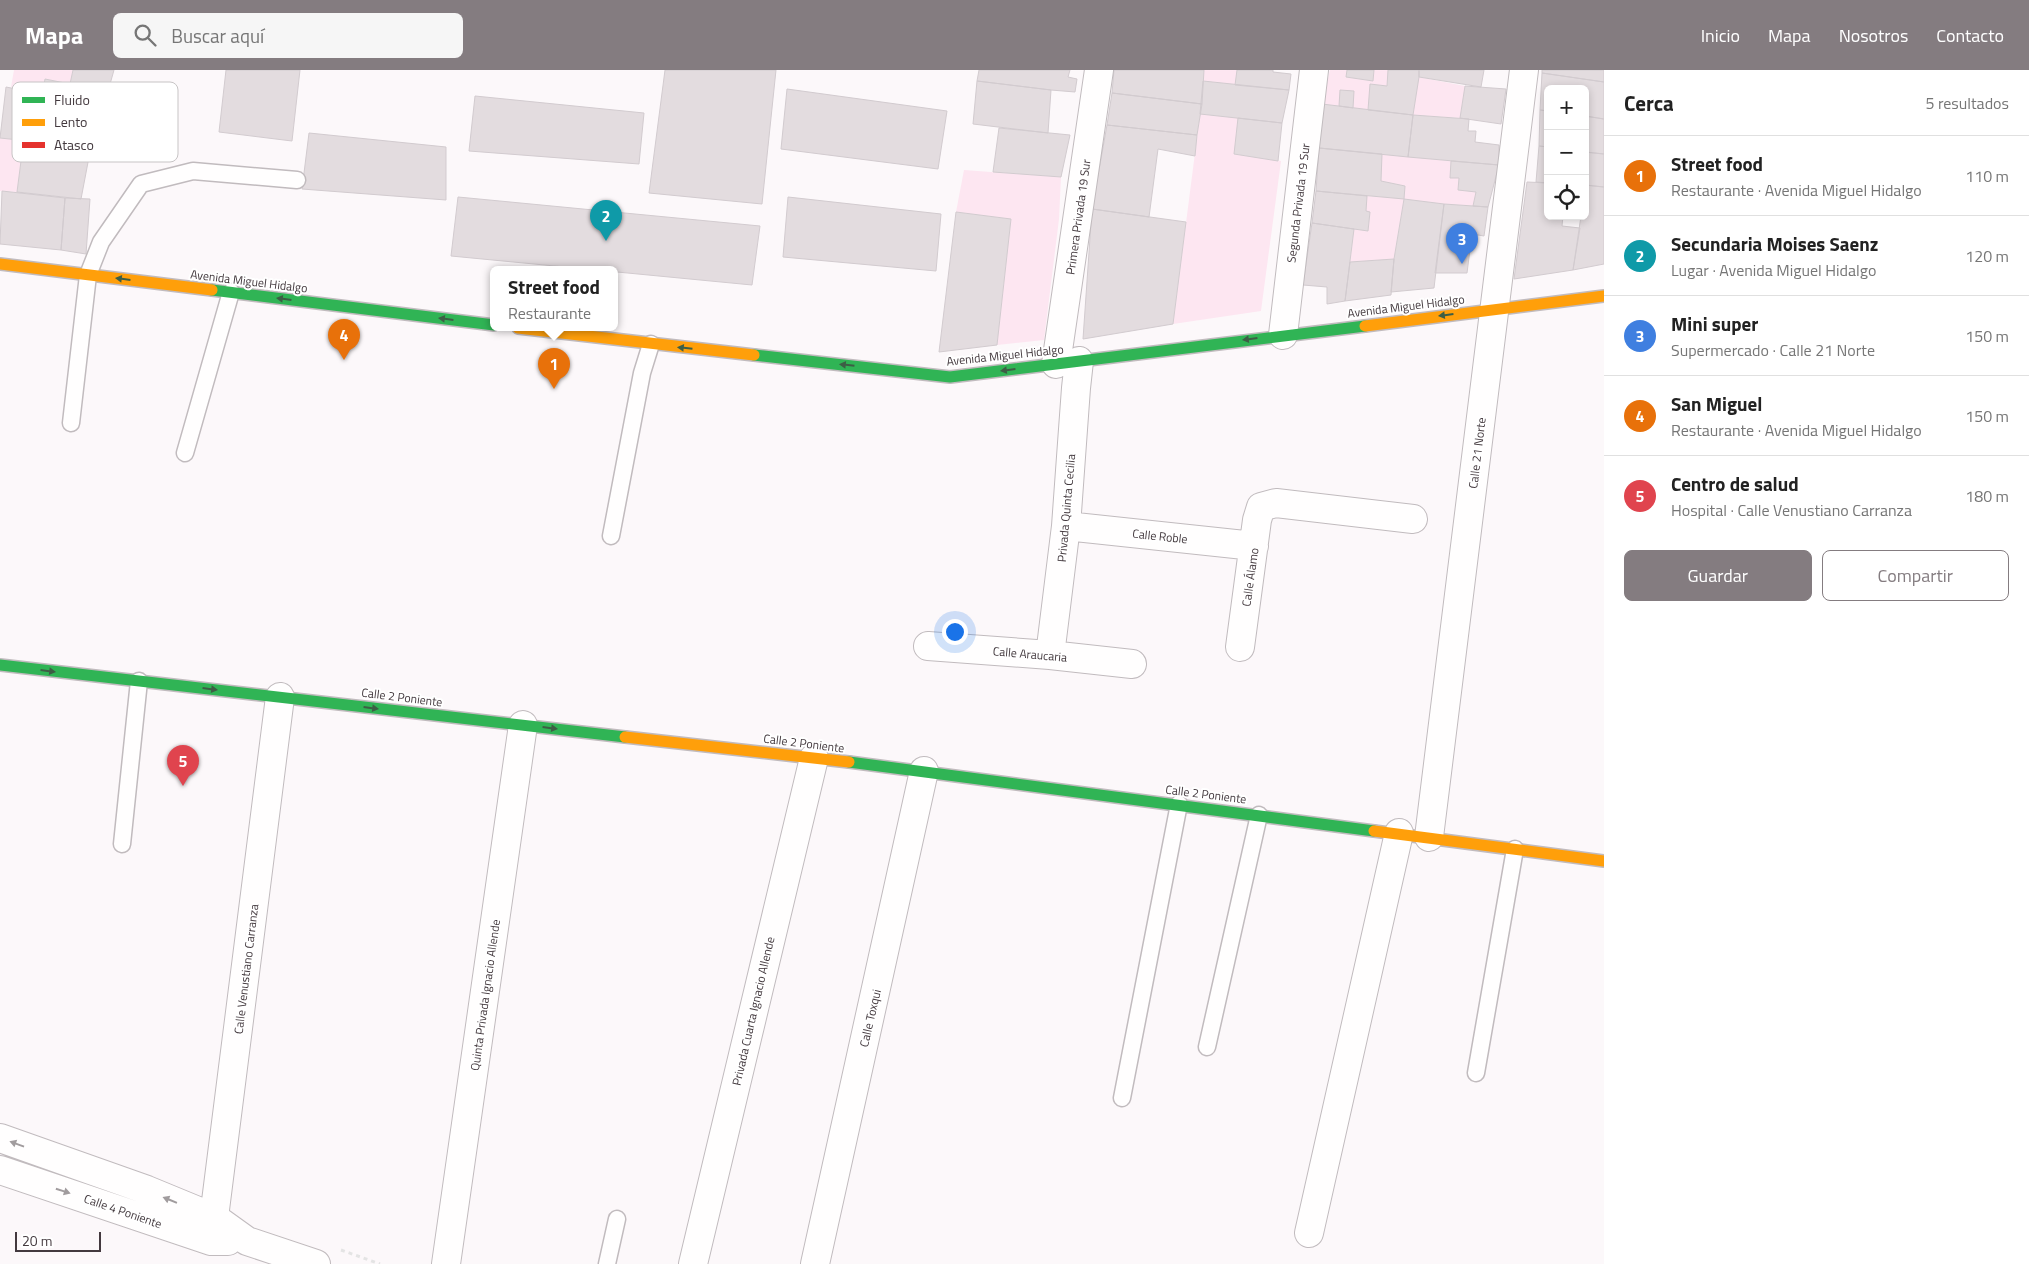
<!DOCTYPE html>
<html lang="es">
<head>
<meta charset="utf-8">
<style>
  body { margin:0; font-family:"Titillium Web",sans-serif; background:#f6f6f6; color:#222 }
  .controls { position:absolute; right:15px; top:15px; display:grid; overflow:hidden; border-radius:8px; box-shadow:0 2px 8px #0003 }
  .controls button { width:45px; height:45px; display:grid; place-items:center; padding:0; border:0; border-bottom:1px solid #e0e0e0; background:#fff; color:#222; font:25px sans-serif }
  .scale { position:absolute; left:15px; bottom:12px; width:86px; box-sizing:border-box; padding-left:5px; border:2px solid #43393e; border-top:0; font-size:14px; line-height:18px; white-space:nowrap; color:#43393e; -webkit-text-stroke:4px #fff; paint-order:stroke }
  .you { position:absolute; left:954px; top:561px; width:18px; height:18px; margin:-12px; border:4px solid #fff; border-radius:50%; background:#1a73e8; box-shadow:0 0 0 8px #1a73e833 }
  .badge { display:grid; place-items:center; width:32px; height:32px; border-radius:50%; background:#847c80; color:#fff; font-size:16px; font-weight:700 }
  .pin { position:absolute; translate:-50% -41px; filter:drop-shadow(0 1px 2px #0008) }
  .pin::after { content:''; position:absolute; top:26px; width:18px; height:15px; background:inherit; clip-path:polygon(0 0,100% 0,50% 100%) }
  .popup { position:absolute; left:490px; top:196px; width:128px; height:65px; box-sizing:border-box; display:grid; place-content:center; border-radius:8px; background:#fff; filter:drop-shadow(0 1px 4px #0005); font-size:16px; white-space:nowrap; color:#767676 }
  .popup b { font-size:19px; color:#222 }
  .popup::after { content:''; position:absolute; left:50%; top:100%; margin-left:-10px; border:10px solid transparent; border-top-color:#fff }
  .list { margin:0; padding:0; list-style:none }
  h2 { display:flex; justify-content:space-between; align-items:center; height:65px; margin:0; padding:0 20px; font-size:21px }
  h2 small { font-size:16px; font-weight:400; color:#767676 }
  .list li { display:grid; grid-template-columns:32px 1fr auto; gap:15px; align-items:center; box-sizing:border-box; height:80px; padding:0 20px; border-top:1px solid #e0e0e0 }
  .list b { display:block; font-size:19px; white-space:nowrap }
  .list p { margin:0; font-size:16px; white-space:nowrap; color:#767676 }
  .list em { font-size:16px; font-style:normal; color:#767676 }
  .actions { display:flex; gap:10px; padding:15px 20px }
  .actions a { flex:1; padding:11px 0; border:1px solid #847c80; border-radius:8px; text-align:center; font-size:18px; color:#847c80 }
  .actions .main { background:#847c80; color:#fff }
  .icon { flex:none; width:28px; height:28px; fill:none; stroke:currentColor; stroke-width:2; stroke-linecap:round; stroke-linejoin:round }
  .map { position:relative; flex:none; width:1604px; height:1194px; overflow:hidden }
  header { display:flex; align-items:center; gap:30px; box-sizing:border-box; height:70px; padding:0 25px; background:#847c80; color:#fff }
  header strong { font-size:24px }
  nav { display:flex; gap:28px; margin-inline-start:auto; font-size:18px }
  .search { width:350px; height:45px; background:#f6f6f6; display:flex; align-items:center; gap:12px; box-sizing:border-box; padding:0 18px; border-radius:8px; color:#767676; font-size:19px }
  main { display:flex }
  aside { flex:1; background:#fff }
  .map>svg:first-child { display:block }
  .green { fill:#fde6f1 }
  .building { fill:#e3dcdf; stroke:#d2cbcf }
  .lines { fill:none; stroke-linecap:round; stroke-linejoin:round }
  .lane-casing { stroke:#c1bbbe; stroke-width:19 }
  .street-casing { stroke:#c1bbbe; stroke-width:30 }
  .fast-casing { stroke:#c1bbbe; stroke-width:14 }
  .slow-casing { stroke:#c1bbbe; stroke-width:14 }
  .path { stroke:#e4e4e4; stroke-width:3; stroke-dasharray:4 4; stroke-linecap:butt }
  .lane { stroke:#fffefe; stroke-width:16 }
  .street { stroke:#fffefe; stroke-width:28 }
  .fast { stroke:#30b455; stroke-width:11 }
  .slow { stroke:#ff9f0a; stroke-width:11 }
  .oneway { fill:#3d5e45 }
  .oneway2 { fill:#a19c9e }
  .labels { text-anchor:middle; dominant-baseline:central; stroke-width:4; stroke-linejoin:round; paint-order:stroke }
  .street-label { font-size:12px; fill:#43393e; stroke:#fff }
  .key { fill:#fff; stroke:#c7c4c5; stroke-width:1 }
  .key-label { font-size:14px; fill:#43393e }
</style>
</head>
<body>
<header>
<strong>Mapa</strong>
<div class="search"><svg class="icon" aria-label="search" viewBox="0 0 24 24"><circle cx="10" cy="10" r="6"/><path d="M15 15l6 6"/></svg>Buscar aquí</div>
<nav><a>Inicio</a><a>Mapa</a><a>Nosotros</a><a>Contacto</a></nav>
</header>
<main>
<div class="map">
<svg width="1604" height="1194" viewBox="0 0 1604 1194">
  <rect width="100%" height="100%" fill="#fcf8fa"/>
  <!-- green -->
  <path class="green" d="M14,0h59l-3,14 -25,-5 -2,11 60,19 -14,48 -26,-9 10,-37 -27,-3 1,-13 -36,-8z
    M1204,0h33l-2,15 -32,-4z
    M1330,0h17l-1,7 27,4 1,-11h14l-1,16 -16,-2 -3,26 -15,-2v-17l-12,-1 -2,16 -17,-2z
    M1419,7l46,9 -5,32 -47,-3z
    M1200,44l38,4 -4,36 47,7 -20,150 -88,13z
    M0,68l38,4 -3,18 -14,1 -4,31 -17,-1z
    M1382,84l69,7 -1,16 9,1 -1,12 18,2 -3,14 -29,-2 -40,-5 -10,60 -44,3 4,-33 14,2 2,-18 -4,-2 1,-15 37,2 1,-12 -24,-5z
    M964,100l97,7 -2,42 -15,121 -47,5 14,-126 -55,-7z"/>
  <!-- building -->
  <path class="building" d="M73,0h41l-11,39 -60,-19 2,-11 25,5z
    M226,0h74l-8,71 -73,-9z
    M665,0h111l-14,134 -113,-11z
    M979,0h91l-2,7 9,2 -2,13 -24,-2 -74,-9z
    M1114,0h90l-2,34 -90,-11z
    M1237,0h36v2l18,2 -2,16 -54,-5z
    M1347,0h27l-1,11 -27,-4z
    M1388,0h31v7l-6,38 -45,-5 2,-26 17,2z
    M1419,0h65l-3,17 -62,-10z
    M1542,0h62v12l-62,-9z
    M1542,3l62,9v37l-19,-3v-27h-37v22l-8,-1z
    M977,11l74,9 -3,43 -75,-9z
    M1203,11l86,9 -7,33 -82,-9z
    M1465,16l41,3 -5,35 -41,-6z
    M6,17l41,8 -1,13 28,3 -11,37 -25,-6 -38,-4z
    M787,19l160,22 -9,58 -157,-20z
    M1340,20l14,1 -1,17 -14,-2z
    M1112,23l90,11 -5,31 -90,-10z
    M475,26l169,17 -5,51 -170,-13z
    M1322,34l91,11 -5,42 -89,-9z
    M1540,40l8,1v36l-9,-1z
    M1413,45l56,4 -1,12h8l-1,11 24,3v20l-91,-8z
    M1585,46l19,3v35l-19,-2z
    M1238,48l44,5 -4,38 -44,-7z
    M1107,55l90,10 -2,21 -37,-7 -9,68 -57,-8z
    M999,58l71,7 -9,42 -68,-5z
    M309,63l137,14v53l-144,-11z
    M38,72l51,15 -8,42 -64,-7 4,-31 14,-1z
    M1539,76l9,1v36l-12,-1z
    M1319,78l63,6 -1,27 24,5 -1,13 -88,-8z
    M1585,82l19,2v33l-19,-2z
    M1451,91l48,4 -11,42 -15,-1 3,-14 -18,-2 1,-12h-9z
    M1527,112l21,1v33h15l-1,10 18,2 -7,42 -59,9z
    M1585,115l19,2v77l-31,6 8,-54h4z
    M2,121l63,7 -4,52 -61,-6z
    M1316,121l51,5 -1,15 4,1 -2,19 -56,-8z
    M458,127l302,29 -8,59 -301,-29z
    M788,127l153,17 -5,57 -153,-14z
    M65,128l25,1 -4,55 -25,-4z
    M1404,129l40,5 -10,84 -43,4 3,-33z
    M1444,134l44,3 -4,29 -12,-2 -5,39h-32z
    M1092,139l94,13 -13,102 -90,15z
    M956,142l55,7 -14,126 -58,7z
    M1312,153l42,6 -9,72 -18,3v-17l-24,-2z
    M1394,189l-3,36 -46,6 5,-39z"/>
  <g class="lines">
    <!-- lane casing -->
    <g class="lane-casing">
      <path id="lane" d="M71,353l17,-148 13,-33 40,-58 52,-13 104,9
        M185,383l46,-161
        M611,466l31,-163 9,-29
        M122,774l17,-163
        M1207,977l52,-232
        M1476,1003l39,-224
        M1122,1028l57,-294
        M607,1194l10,-45"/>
    </g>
    <!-- street casing -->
    <g class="street-casing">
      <path id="street" d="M1283,265l31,-265
        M1056,294l43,-294
        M1066,456l188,20
        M928,576l122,9 82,9
        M1240,577l17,-127 4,-13 15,-4 137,16
        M1050,585l16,-129 10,-138 3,-27
        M1429,767l95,-767
        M0,1068l147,52 68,28 32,23 69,23
        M0,1100l211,71h17
        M1309,1163l90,-400
        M211,1171l69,-544
        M446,1194l77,-539
        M693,1194l121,-506
        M815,1194l109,-493"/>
    </g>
    <!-- fast casing -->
    <g class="fast-casing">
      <path id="fast" d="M212,220l282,35
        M754,285l196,22 415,-51
        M0,595l625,72
        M849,692l525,69"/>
    </g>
    <!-- slow casing -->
    <g class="slow-casing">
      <path id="slow" d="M0,194l212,26
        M1365,256l239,-30
        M518,258l236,27
        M625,667l224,25
        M1374,761l230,30"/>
    </g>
    <!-- path -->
    <path class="path" d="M341,1180l39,14"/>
    <!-- lane -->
    <use href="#lane" class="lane"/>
    <!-- street -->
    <use href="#street" class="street"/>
    <!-- fast -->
    <use href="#fast" class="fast"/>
    <!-- slow -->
    <use href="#slow" class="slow"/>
  </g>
  <!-- one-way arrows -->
  <defs><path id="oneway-solid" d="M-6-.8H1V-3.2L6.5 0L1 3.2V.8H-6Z" transform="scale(1.25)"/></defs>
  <g class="oneway">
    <use href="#oneway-solid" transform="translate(123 209) rotate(-173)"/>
    <use href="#oneway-solid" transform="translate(284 229) rotate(-173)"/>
    <use href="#oneway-solid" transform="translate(1446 245) rotate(173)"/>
    <use href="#oneway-solid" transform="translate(446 249) rotate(-173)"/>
    <use href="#oneway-solid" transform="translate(1250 269) rotate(173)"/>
    <use href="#oneway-solid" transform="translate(685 278) rotate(-174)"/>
    <use href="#oneway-solid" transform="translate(847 295) rotate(-174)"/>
    <use href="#oneway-solid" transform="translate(1008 300) rotate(173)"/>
    <use href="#oneway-solid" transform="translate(48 601) rotate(7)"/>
    <use href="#oneway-solid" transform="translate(210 619) rotate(7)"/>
    <use href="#oneway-solid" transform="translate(371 638) rotate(7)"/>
    <use href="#oneway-solid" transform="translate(550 658) rotate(7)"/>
  </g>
  <g class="oneway2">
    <use href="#oneway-solid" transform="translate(17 1074) rotate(-160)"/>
    <use href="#oneway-solid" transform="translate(63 1121) rotate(18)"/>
    <use href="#oneway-solid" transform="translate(170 1130) rotate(-158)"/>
  </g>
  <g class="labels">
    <!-- street labels -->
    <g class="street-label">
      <text transform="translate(1298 133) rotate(-83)">Segunda Privada 19 Sur</text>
      <text transform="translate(1078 147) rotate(-82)">Primera Privada 19 Sur</text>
      <text transform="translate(249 211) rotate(7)">Avenida Miguel Hidalgo</text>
      <text transform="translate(1406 236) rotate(-7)">Avenida Miguel Hidalgo</text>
      <text transform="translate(1005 285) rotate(-6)">Avenida Miguel Hidalgo</text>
      <text transform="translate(1477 383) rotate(-83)">Calle 21 Norte</text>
      <text transform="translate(1066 438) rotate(-85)">Privada Quinta Cecilia</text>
      <text transform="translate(1160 466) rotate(6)">Calle Roble</text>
      <text transform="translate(1250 507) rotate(-82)">Calle Álamo</text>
      <text transform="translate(1030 584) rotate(5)">Calle Araucaria</text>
      <text transform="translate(402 627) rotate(7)">Calle 2 Poniente</text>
      <text transform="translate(804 673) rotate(7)">Calle 2 Poniente</text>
      <text transform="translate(1206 724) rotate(7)">Calle 2 Poniente</text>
      <text transform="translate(246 899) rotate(-83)">Calle Venustiano Carranza</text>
      <text transform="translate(485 925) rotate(-82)">Quinta Privada Ignacio Allende</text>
      <text transform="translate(753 941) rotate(-77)">Privada Cuarta Ignacio Allende</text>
      <text transform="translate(870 948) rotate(-77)">Calle Toxqui</text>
      <text transform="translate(123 1141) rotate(19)">Calle 4 Poniente</text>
    </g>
  </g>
  <!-- legend -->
  <rect x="12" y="12" width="166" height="80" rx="8" class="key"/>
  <rect x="22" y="27" width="23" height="6" fill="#30b455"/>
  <rect x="22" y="49" width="23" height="7" fill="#ff9f0a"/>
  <rect x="22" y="72" width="23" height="6" fill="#e5322d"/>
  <g class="key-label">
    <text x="54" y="35">Fluido</text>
    <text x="54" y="57">Lento</text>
    <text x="54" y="80">Atasco</text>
  </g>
</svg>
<div class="controls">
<button>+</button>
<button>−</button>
<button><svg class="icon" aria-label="locate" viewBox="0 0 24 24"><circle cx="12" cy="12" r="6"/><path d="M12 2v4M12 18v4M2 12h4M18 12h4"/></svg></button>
</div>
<div class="scale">20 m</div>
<div class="you"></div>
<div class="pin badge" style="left:554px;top:319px;background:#e8710a">1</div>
<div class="popup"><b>Street food</b>Restaurante</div>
<div class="pin badge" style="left:606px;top:171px;background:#0f9aa8">2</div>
<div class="pin badge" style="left:1462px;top:194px;background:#3f7fe0">3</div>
<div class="pin badge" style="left:344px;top:290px;background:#e8710a">4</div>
<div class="pin badge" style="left:183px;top:716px;background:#e0444e">5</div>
</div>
<aside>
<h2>Cerca<small>5 resultados</small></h2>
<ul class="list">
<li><span class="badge" style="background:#e8710a">1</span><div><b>Street food</b><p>Restaurante · Avenida Miguel Hidalgo</p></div><em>110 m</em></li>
<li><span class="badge" style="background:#0f9aa8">2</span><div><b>Secundaria Moises Saenz</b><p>Lugar · Avenida Miguel Hidalgo</p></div><em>120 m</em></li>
<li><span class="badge" style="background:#3f7fe0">3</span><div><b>Mini super</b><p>Supermercado · Calle 21 Norte</p></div><em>150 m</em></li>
<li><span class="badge" style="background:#e8710a">4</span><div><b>San Miguel</b><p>Restaurante · Avenida Miguel Hidalgo</p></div><em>150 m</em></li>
<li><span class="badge" style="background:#e0444e">5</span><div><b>Centro de salud</b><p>Hospital · Calle Venustiano Carranza</p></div><em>180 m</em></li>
</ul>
<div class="actions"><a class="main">Guardar</a><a>Compartir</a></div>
</aside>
</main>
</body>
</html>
